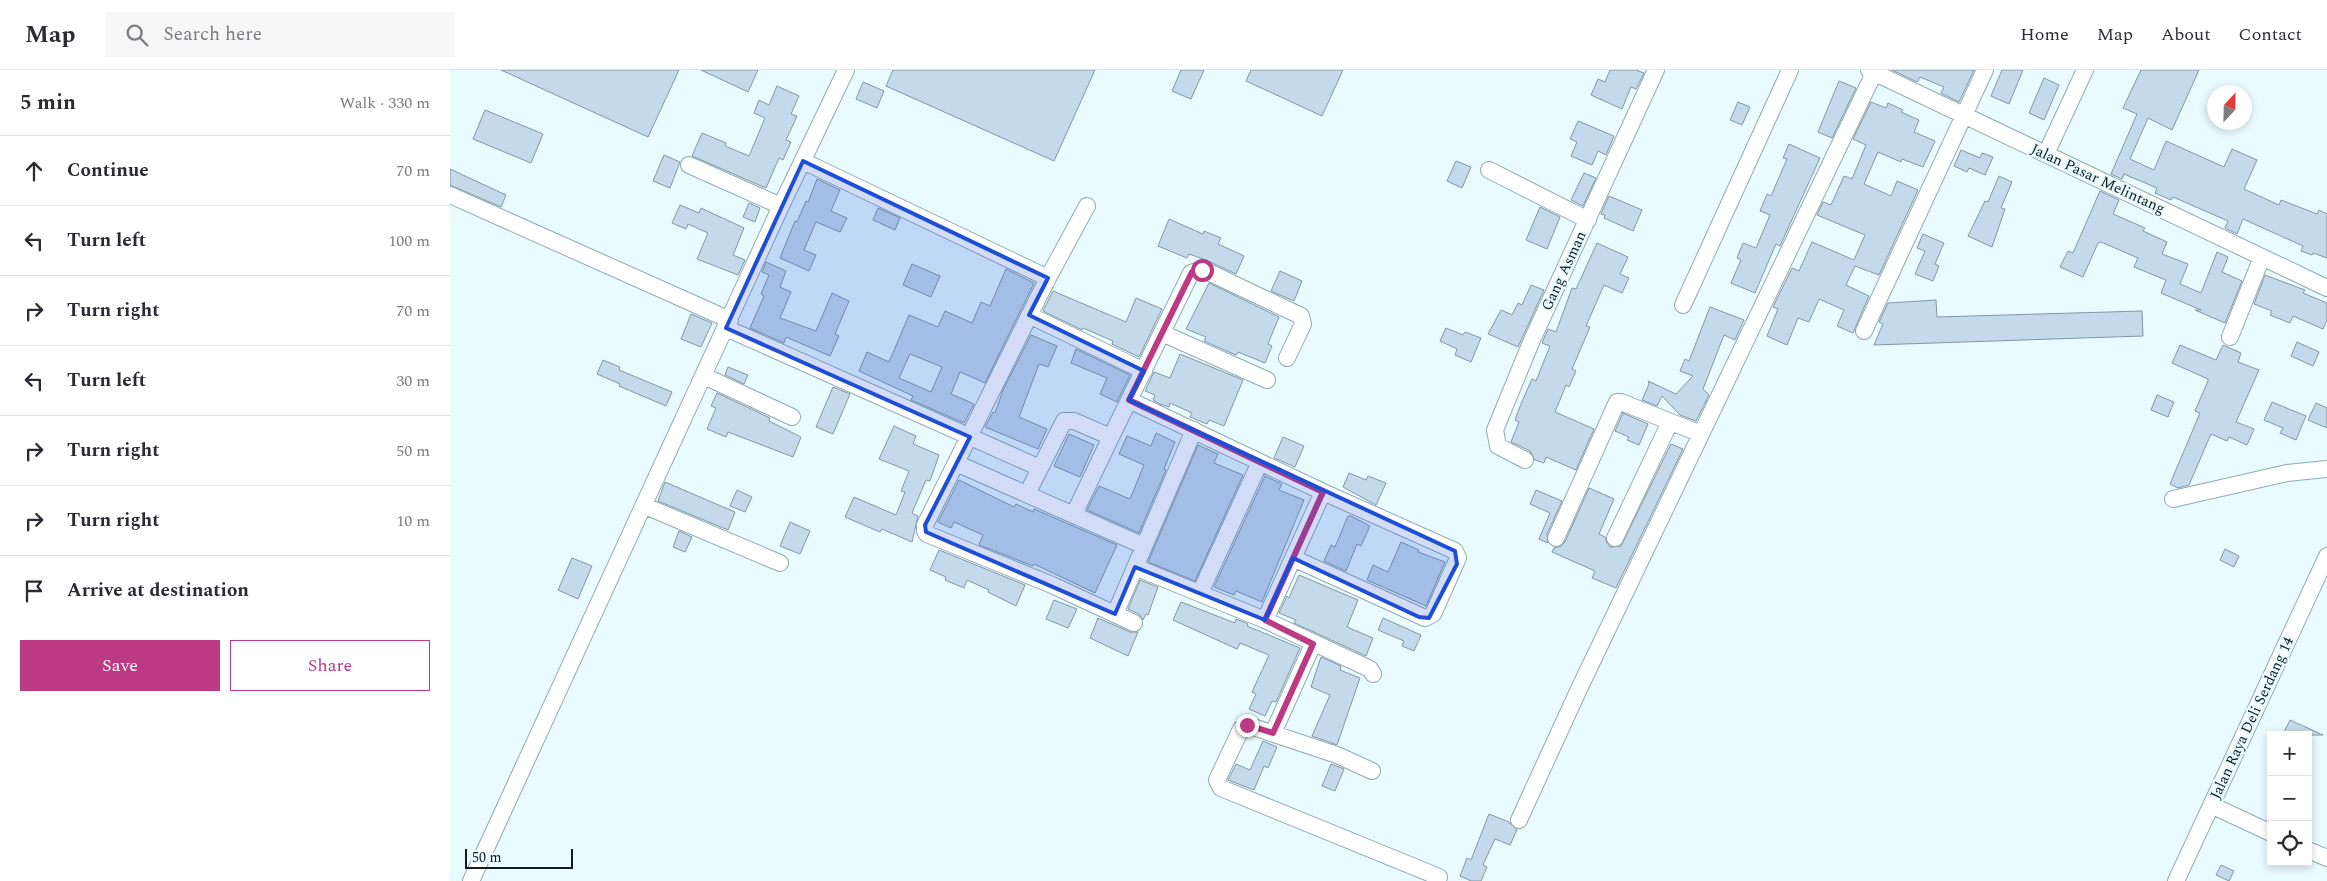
<!DOCTYPE html>
<html lang="en">
<head>
<meta charset="utf-8">
<style>
  body { margin:0; font-family:Spectral,serif; background:#f7f7f7; color:#2b2b33 }
  .controls { position:absolute; right:15px; bottom:15px; display:grid; overflow:hidden; border-radius:0px; box-shadow:0 2px 8px #0003 }
  .controls button { width:45px; height:45px; display:grid; place-items:center; padding:0; border:0; border-bottom:1px solid #e1e1e2; background:#fff; color:#2b2b33; font:25px sans-serif }
  .compass { position:absolute; left:1757px; top:15px; width:45px; height:45px; border-radius:50%; background:#fff; box-shadow:0 2px 8px #0003; rotate:22deg }
  .scale { position:absolute; left:15px; bottom:12px; width:108px; box-sizing:border-box; padding-left:5px; border:2px solid #111c1e; border-top:0; font-size:14px; line-height:18px; white-space:nowrap; color:#111c1e; -webkit-text-stroke:4px #e9fbff; paint-order:stroke }
  .stop { position:absolute; width:15px; height:15px; margin:-11px; border:4px solid #bb3a83; border-radius:50%; background:#fff }
  .stop.end { background:#bb3a83; border-color:#fff; box-shadow:0 1px 5px #0008 }
  .list { margin:0; padding:0; list-style:none }
  h2 { display:flex; justify-content:space-between; align-items:center; height:65px; margin:0; padding:0 20px; font-size:21px }
  h2 small { font-size:16px; font-weight:400; color:#7c7c81 }
  .list li { display:grid; grid-template-columns:32px 1fr auto; gap:15px; align-items:center; box-sizing:border-box; height:70px; padding:0 20px; border-top:1px solid #e1e1e2 }
  .list b { display:block; font-size:19px; white-space:nowrap }
  .list em { font-size:16px; font-style:normal; color:#7c7c81 }
  .actions { display:flex; gap:10px; padding:15px 20px }
  .actions a { flex:1; padding:11px 0; border:1px solid #bb3a83; border-radius:0px; text-align:center; font-size:18px; color:#bb3a83 }
  .actions .main { background:#bb3a83; color:#fff }
  .icon { flex:none; width:28px; height:28px; fill:none; stroke:currentColor; stroke-width:2; stroke-linecap:round; stroke-linejoin:round }
  .map { position:relative; flex:none; width:1877px; height:811px; overflow:hidden }
  header { display:flex; align-items:center; gap:30px; box-sizing:border-box; height:70px; padding:0 25px; background:#fff; border-bottom:1px solid #e1e1e2 }
  header strong { font-size:24px }
  nav { display:flex; gap:28px; margin-inline-start:auto; font-size:18px }
  .search { width:350px; height:45px; background:#f7f7f7; display:flex; align-items:center; gap:12px; box-sizing:border-box; padding:0 18px; border-radius:0px; color:#7c7c81; font-size:19px }
  main { display:flex }
  aside { flex:1; background:#fff }
  .map>svg:first-child { display:block }
  .building { fill:#c4d9ea; stroke:#8296a5; fill-rule:evenodd }
  .lines { fill:none; stroke-linecap:round; stroke-linejoin:round }
  .minor-casing { stroke:#8fabb2; stroke-width:18 }
  .minor { stroke:#fff; stroke-width:16 }
  .route { stroke:#bb3a83; stroke-width:6 }
  .marked { fill:#1d4ed8; fill-opacity:0.2; stroke:#1d4ed8; stroke-width:4; stroke-linejoin:round }
  .labels { text-anchor:middle; dominant-baseline:central; stroke-width:4.5; stroke-linejoin:round; paint-order:stroke }
  .street-label { font-size:15px; fill:#111c1e; stroke:#e9fbff }
</style>
</head>
<body>
<header>
<strong>Map</strong>
<div class="search"><svg class="icon" aria-label="search" viewBox="0 0 24 24"><circle cx="10" cy="10" r="6"/><path d="M15 15l6 6"/></svg>Search here</div>
<nav><a>Home</a><a>Map</a><a>About</a><a>Contact</a></nav>
</header>
<main>
<aside>
<h2>5 min<small>Walk · 330 m</small></h2>
<ul class="list">
<li><svg class="icon" aria-label="ahead" viewBox="0 0 24 24"><path d="M12 20V5M6 11l6-6 6 6"/></svg><div><b>Continue</b></div><em>70 m</em></li>
<li><svg class="icon" aria-label="left" viewBox="0 0 24 24"><path d="M17 20v-9H6M10 6l-5 5 5 5"/></svg><div><b>Turn left</b></div><em>100 m</em></li>
<li><svg class="icon" aria-label="right" viewBox="0 0 24 24"><path d="M7 20v-9h11M14 6l5 5-5 5"/></svg><div><b>Turn right</b></div><em>70 m</em></li>
<li><svg class="icon" aria-label="left" viewBox="0 0 24 24"><path d="M17 20v-9H6M10 6l-5 5 5 5"/></svg><div><b>Turn left</b></div><em>30 m</em></li>
<li><svg class="icon" aria-label="right" viewBox="0 0 24 24"><path d="M7 20v-9h11M14 6l5 5-5 5"/></svg><div><b>Turn right</b></div><em>50 m</em></li>
<li><svg class="icon" aria-label="right" viewBox="0 0 24 24"><path d="M7 20v-9h11M14 6l5 5-5 5"/></svg><div><b>Turn right</b></div><em>10 m</em></li>
<li><svg class="icon" aria-label="arrive" viewBox="0 0 24 24"><path d="M6 21V4h12l-3 4 3 4H6"/></svg><div><b>Arrive at destination</b></div></li>
</ul>
<div class="actions"><a class="main">Save</a><a>Share</a></div>
</aside>
<div class="map">
<svg width="1877" height="811" viewBox="0 0 1877 811">
  <rect width="100%" height="100%" fill="#e9fbff"/>
  <!-- building -->
  <path class="building" d="M51,0h178l-31,67z
    M251,0h57l-10,22z
    M443,0h202l-41,91 -168,-75z
    M731,0h23l-13,29 -19,-8z
    M801,0h92l-21,46 -76,-35z
    M1160,0h26l8,3 -8,16 -5,-2 -9,22 -31,-14 7,-16 7,3z
    M1442,0h82l-15,32 -18,-9 3,-6 -24,-10 -3,5z
    M1552,0h21l-14,34 -18,-8z
    M1691,0h58l-27,60 -24,-12 -18,41 24,11 12,-29 58,26 8,-18 25,11 -13,29 35,16 2,-5 36,14 2,-4 8,4v44l-14,-5 -1,2 -11,-4 2,-5 -60,-27 -6,15 -12,-6 3,-7 -55,-24 -2,3 -16,-7 2,-5 -33,-14 -2,5 -11,-5 26,-60 -14,-6z
    M1594,8l15,7 -15,35 -15,-7z
    M1389,11l17,7 -24,50 -14,-6z
    M413,12l21,9 -7,17 -21,-9z
    M327,16l22,10 -8,18 6,2 -11,24 5,2 -8,18 -4,-2 -13,30 -74,-32 10,-23 24,10 -1,3 24,10 16,-38 -11,-5 5,-13 10,5z
    M1288,32l12,5 -8,18 -12,-5z
    M1421,32l15,6 2,-5 15,7 -2,2 18,8 -5,12 21,9 -12,26 -21,-8 -1,3 -23,-10 -14,32 27,12 6,-15 21,9 -39,85 -24,-9 -9,19 23,11 -16,37 -16,-7 7,-16 -25,-11 -10,23 -11,-4 -11,27 -20,-9 11,-27 -5,-2 19,-39 7,3 13,-29 42,18 11,-25 -48,-20 6,-13 8,3 13,-29 8,3 14,-34 -13,-6z
    M35,40l58,24 -12,29 -58,-24z
    M1128,51l36,15 -8,19 -8,-4 -6,14 -21,-9 6,-14 -7,-3z
    M1339,74l31,14 -40,88 -4,-2 -21,49 -24,-10 10,-23 -4,-2 6,-15 13,5 14,-33 -10,-4 7,-17 4,2 16,-37 -4,-1z
    M1511,80l19,8 2,-5 11,4 -8,18 -16,-7 -2,4 -13,-6z
    M214,85l16,7 -10,26 -17,-7z
    M1006,91l15,6 -9,21 -15,-7z
    M0,99l56,26 -5,12 -51,-22z
    M1134,103l12,5 -13,28 -12,-6z
    M1549,106l13,6 -11,26 4,1 -13,38 -24,-11 17,-35 3,1z
    M367,109l23,11 -9,21 16,7 -7,14 -24,-10 -12,28 12,5 -7,16 -29,-13 15,-37 2,1 9,-21 2,1z
    M1650,121l19,9 -6,14 32,14 -2,3 24,11 -5,12 26,10 -8,20 21,9 16,-41 11,5 -6,15 20,9 -17,42 -30,-13h6l-40,-17 5,-13 -32,-13 4,-9 -37,-16 -3,1 -15,34 -23,-10 8,-16 5,2z
    M1159,126l33,14 -9,21 -29,-13 1,-3 -4,-1z
    M299,133l11,5 -5,14 -12,-5z
    M230,135l19,8 2,-5 43,20 -11,27 12,5 -7,15 -41,-16 11,-26 -20,-9 -2,5 -14,-6z
    M1090,137l20,10 -13,32 -21,-9z
    M428,138l22,10 -5,12 -22,-10z
    M719,149l34,15 1,-3 17,7 -3,6 26,12 -8,18 -30,-14 -17,-6 -2,4 -29,-12z
    M1473,164l21,9 -9,21 4,2 -6,15 -18,-7 10,-23 -8,-3z
    M1147,173l31,14 -8,17 9,4 -7,15 -18,-8 -18,41 4,1 -18,42 4,2 -7,16 -3,-2 -11,27 39,17 -18,41 -30,-13 -2,6 -9,-3 -5,-9 -19,-9 8,-20 -4,-2 6,-16 11,-25 4,2 14,-35 -8,-3 6,-14 8,3 16,-44 4,1z
    M316,192l20,9 -6,16 11,5 -11,26 36,13 16,-38 17,8 -14,33 4,2 -9,20 -44,-19 -2,6 -34,-15 14,-32 -3,-2 8,-19 -7,-3z
    M462,194l28,12 -9,21 -28,-12z
    M556,199l28,14 -49,100 -25,-11 -9,22 23,10 -10,19 -53,-23 2,-4 -54,-25 8,-19 22,10 20,-47 29,12 7,-16 27,12 9,-21 9,4zM460,284l32,13 -11,25 -32,-14z
    M830,201l22,10 -8,20 -23,-10z
    M1815,205l40,15 -2,3 24,10v17l-4,9 -30,-13 -3,7 -20,-8 2,-4 -18,-7z
    M759,213l70,34 -11,27 4,2 -7,17 -27,-11 -2,3 -32,-14 2,-4 -20,-8z
    M1081,215l13,5 -26,57 -30,-13 13,-24 11,5 6,-12 4,2z
    M603,221l73,31 10,-24 26,11 -23,48 -27,-13 1,-3 -30,-13 -1,2 -39,-19z
    M1486,230l1,17 205,-6 1,25 -269,9 9,-21 -4,-2 9,-19z
    M1260,237l34,13 -9,20 -11,-5 -21,54 6,6 -13,26 -16,-6 -18,-19 -5,10 -15,-6 7,-16 -1,-3 28,13 17,-18 -13,-5 5,-12 4,2z
    M241,244l21,9 -11,24 -20,-8z
    M996,258l17,7 2,-3 16,6 -10,24 -16,-7 2,-6 -17,-8z
    M581,265l26,11 -9,21 -9,-3 -20,53 28,12 -9,20 -53,-22 8,-15 2,1 8,-23z
    M1847,272l22,10 -6,14 -22,-10z
    M1730,275l36,15 7,-15 18,8 -3,9 21,8 -23,52 18,7 -7,16 -18,-8 -2,4 -16,-7 -22,51 -11,3 -8,-4 30,-71 -5,-2 13,-30v-2l-36,-16z
    M626,279l54,26 -13,27 -17,-8 7,-16 -36,-15z
    M730,284l63,26 -19,46 -15,-6 -2,4 -17,-7 2,-4 -22,-10 -1,4 -9,-3 -7,-4 2,-5 -10,-4 9,-19 16,6z
    M153,290l17,7 -1,3 53,22 -6,14 -47,-20 1,-2 -23,-10z
    M278,297l20,8 -4,9 -19,-9z
    M383,317l17,7 -17,40 -17,-7z
    M267,323l53,25 -1,3 32,16 -8,20 -65,-25 -2,5 -19,-8 9,-21 -5,-2z
    M1707,325l17,7 -6,15 -17,-7z
    M1822,332l34,14 -10,24 -16,-7 3,-5 -19,-8z
    M1866,333l11,5v20l-19,-8z
    M1173,343l25,11 -9,21 -12,-5 2,-3 -14,-6z
    M444,356l22,10 -3,8 26,11 -9,26 -4,-1 -14,33 6,3 -6,26 -30,-13 -2,3 -35,-15 9,-20 42,18 9,-23 -4,-1 8,-20 -30,-12z
    M706,363l19,9 -11,27 2,1 -27,63 -52,-23 12,-24 31,13 14,-34 -25,-11 8,-18 24,10z
    M619,364l25,11 -14,32 -26,-11z
    M833,367l21,9 -9,21 -21,-9z
    M1221,374l12,5 -67,139 -24,-10 3,-7 -43,-19 2,-4 7,-2 4,-4 24,-54 25,11 -15,35 6,3 2,6 3,4 11,-1z
    M748,375l20,9 -4,9 29,12 -48,106 -47,-19z
    M899,403l17,7 2,-4 18,7 -10,22 -33,-18z
    M815,406l17,8 -3,6 25,10 -42,102 -26,-11 -2,4 -20,-8z
    M509,410l55,27 2,-3 17,8 1,-3 83,36 -22,48 -61,-29 -1,2 -54,-21 4,-10 -29,-13 -3,6 -13,-6z
    M215,412l70,30 -7,18 -70,-29z
    M287,420l15,7 -7,15 -15,-6z
    M1086,420l26,11 -15,33 1,9 -9,-4 11,-26 -20,-9z
    M898,446h3l19,10 -9,20 -4,-2 -11,27 -22,-10 7,-16 4,2z
    M340,452l20,9 -10,23 -20,-8z
    M229,461l13,6 -7,15 -12,-5z
    M951,472l18,8 -1,2 27,10 -19,44 -59,-26 6,-15 15,7z
    M1775,479l14,7 -5,11 -14,-7z
    M489,480l86,35 -9,21 -28,-14 1,-2 -22,-10 -3,8 -19,-8 1,-3 -16,-7z
    M122,488l20,8 -14,33 -20,-9z
    M849,505l59,25 -11,27 26,11 -7,18 -72,-33 2,-3 -17,-7 8,-17 2,2z
    M690,510l18,7 -10,28 -2,-1 -3,6 -4,-6 -11,-5z
    M604,530l23,9 -9,19 -22,-9z
    M731,532l54,21 1,-4 12,5 -1,2 53,22 -24,54 -4,-1 -7,15 -16,-7 7,-15 -4,-2 17,-37 -29,-12 -3,6 -64,-29z
    M648,548l32,14h8l-10,24 -38,-18z
    M933,548l38,17 -7,16 -12,-5 2,-5 -26,-11z
    M871,587l20,9 -1,4 20,8 -23,67 -25,-9 18,-41 -19,-8z
    M1840,650l33,15h-32l-7,-3z
    M813,671l14,6 -9,21 -4,-2 -10,24 -26,-10 8,-16 14,6z
    M881,694l13,5 -9,22 -13,-5z
    M1039,744l20,8 8,8 -7,15 -15,-6 -12,26 4,2 -6,14h-10l-11,-5 7,-18 4,2z
    M1771,795l13,6 -5,10 -13,-6z"/>
  <g class="lines">
    <!-- minor casing -->
    <g class="minor-casing">
      <path id="minor" d="M1419,0l458,218
        M1596,84l39,-84
        M353,91l245,117 39,-72
        M239,95l92,41
        M1039,100l99,50
        M0,125l280,125
        M598,208l-123,247v6l2,3 125,51 82,38
        M1233,235l107,-235
        M579,245l115,56
        M276,258l314,140
        M1414,261l121,-261
        M712,263l105,47
        M1780,267l32,-80
        M254,306l88,41
        M679,330l194,92 132,59 3,7 -25,56 -8,4 -132,-60
        M1075,390l-27,-14 -3,-16 37,-90 124,-270
        M506,393l188,83
        M577,424l37,-73h10l37,16 80,-164 11,-4 99,47 2,8 -16,34
        M1723,429l114,-26 40,-4
        M195,436l135,57
        M624,444l37,-77
        M1106,468l61,-136h4l80,32
        M1165,468l55,-116
        M685,497l130,53 105,49 3,5
        M750,523l60,-131
        M665,544l79,-184
        M815,550l58,-128
        M823,663l40,-89
        M922,701l-35,-16 -90,-30 -6,4 -24,51 4,8 218,89
        M1761,735l60,28
        M1069,750l60,-131 295,-616
        M1858,780l19,8
        M21,811l310,-675 65,-136
        M1726,811l151,-325"/>
    </g>
    <!-- minor -->
    <use href="#minor" class="minor"/>
  </g>
  <g class="lines">
    <!-- route -->
    <path class="route" d="M752,200l-10,2 -63,128 194,92 -58,128 48,24 -40,89 -26,-8"/>
  </g>
  <!-- marked area -->
  <path class="marked" d="M353,91l245,117 -19,37 115,56 -15,29 326,151 2,13 -28,54 -10,-1 -126,-59 -28,62 -130,-53 -20,47 -189,-82 -1,-7 45,-88 -244,-109z"/>
  <g class="labels">
    <!-- street labels -->
    <g class="street-label">
      <text transform="translate(1648 109) rotate(25)">Jalan Pasar Melintang</text>
      <text transform="translate(1114 201) rotate(-65)">Gang Asman</text>
      <text transform="translate(1802 648) rotate(-65)">Jalan Raya Deli Serdang 14</text>
    </g>
  </g>
</svg>
<div class="controls">
<button>+</button>
<button>−</button>
<button><svg class="icon" aria-label="locate" viewBox="0 0 24 24"><circle cx="12" cy="12" r="6"/><path d="M12 2v4M12 18v4M2 12h4M18 12h4"/></svg></button>
</div>
<svg class="compass" viewBox="-18 -18 36 36"><path d="M0-13l5 13h-10z" fill="#e53935"/><path d="M0 13l5-13h-10z" fill="#7c7c81"/></svg>
<div class="scale">50 m</div>
<div class="stop" style="left:752px;top:200px"></div>
<div class="stop end" style="left:797px;top:655px"></div>
</div>
</main>
</body>
</html>
